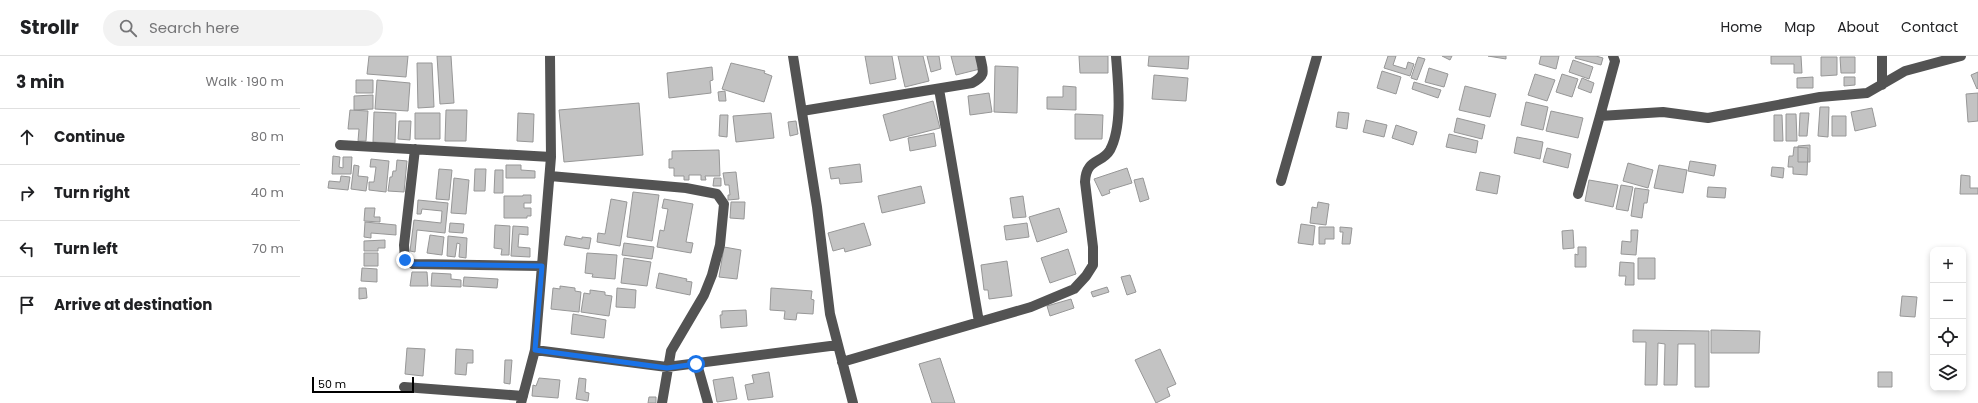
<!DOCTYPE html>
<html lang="en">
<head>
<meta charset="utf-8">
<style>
  body { margin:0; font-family:Poppins,sans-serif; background:#f2f2f2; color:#202124 }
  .controls { position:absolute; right:12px; bottom:12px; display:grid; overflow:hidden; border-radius:8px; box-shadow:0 2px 6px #0003 }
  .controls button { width:36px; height:36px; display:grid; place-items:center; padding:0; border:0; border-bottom:1px solid #e0e0e0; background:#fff; color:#202124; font:20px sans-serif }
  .scale { position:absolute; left:12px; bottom:10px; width:102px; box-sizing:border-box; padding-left:4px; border:2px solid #000; border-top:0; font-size:11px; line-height:14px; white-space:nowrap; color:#000; -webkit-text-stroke:3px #fff; paint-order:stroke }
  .stop { position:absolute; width:12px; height:12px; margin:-9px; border:3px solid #1a73e8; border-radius:50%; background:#fff }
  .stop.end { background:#1a73e8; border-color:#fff; box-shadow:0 1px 4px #0008 }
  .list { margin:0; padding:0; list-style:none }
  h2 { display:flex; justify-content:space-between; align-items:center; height:52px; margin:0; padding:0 16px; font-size:17px }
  h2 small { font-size:13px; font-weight:400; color:#757577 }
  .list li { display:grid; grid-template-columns:26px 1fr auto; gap:12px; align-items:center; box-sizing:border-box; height:56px; padding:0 16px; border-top:1px solid #e0e0e0 }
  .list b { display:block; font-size:15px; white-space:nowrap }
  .list em { font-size:13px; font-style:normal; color:#757577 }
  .icon { flex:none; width:22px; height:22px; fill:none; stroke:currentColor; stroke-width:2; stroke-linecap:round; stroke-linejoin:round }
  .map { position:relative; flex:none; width:1678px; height:347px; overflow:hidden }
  header { display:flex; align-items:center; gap:24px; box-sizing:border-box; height:56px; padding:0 20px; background:#fff; border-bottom:1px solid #e0e0e0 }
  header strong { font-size:19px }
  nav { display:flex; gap:22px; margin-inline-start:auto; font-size:14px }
  .search { width:280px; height:36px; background:#f2f2f2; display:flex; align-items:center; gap:10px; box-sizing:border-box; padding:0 14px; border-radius:22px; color:#757577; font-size:15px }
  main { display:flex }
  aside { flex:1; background:#fff }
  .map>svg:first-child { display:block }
  .building { fill:#c3c3c3; stroke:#979797 }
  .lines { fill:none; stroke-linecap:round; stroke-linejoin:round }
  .minor { stroke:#535353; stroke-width:10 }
  .route { stroke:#1a73e8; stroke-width:5 }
</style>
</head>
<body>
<header>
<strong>Strollr</strong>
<div class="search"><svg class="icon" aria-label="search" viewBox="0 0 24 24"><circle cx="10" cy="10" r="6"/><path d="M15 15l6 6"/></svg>Search here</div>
<nav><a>Home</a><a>Map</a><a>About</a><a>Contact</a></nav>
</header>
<main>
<aside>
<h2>3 min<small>Walk · 190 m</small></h2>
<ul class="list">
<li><svg class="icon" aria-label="ahead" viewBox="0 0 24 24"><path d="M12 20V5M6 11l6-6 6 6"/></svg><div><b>Continue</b></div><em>80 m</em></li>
<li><svg class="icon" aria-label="right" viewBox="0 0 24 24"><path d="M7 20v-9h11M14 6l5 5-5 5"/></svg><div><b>Turn right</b></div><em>40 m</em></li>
<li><svg class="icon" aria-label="left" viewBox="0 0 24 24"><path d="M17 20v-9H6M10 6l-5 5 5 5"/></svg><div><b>Turn left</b></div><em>70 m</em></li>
<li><svg class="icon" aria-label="arrive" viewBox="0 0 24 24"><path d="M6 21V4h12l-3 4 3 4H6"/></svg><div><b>Arrive at destination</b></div></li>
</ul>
</aside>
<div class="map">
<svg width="1678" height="347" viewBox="0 0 1678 347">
  <rect width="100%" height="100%" fill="#fff"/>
  <!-- building -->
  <path class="building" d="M69,0h39l-2,21 -39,-3z
    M137,0h14l3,47 -14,1z
    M565,0h27l4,23 -26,5z
    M598,0h25l6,25 -24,6z
    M627,0h12l2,13 -10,3z
    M651,0h26l3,13 -24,6z
    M779,0h29v17h-28z
    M849,0h40l-1,13 -40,-3z
    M1088,0h8l-3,9 13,4 2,-7 6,2 -4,12 -26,-8z
    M1142,0h10l-2,4z
    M1188,0h18v3z
    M1241,0h18l-3,13 -17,-5z
    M1276,0h20l7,2 -2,7 -26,-7z
    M1471,0h30l1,17h-8v-9h-23z
    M1118,1l7,2 -8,21 -6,-2z
    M1521,1h16v18l-16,1z
    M1540,1h15v16h-14z
    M1273,4l20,7 -4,12 -20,-7z
    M117,7h15l2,44 -16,1z
    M431,7l34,8 -1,2 8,3 -8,26 -42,-13z
    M695,10l23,1 -1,46 -23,-1z
    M412,11l1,13 -3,1 1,12 -42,5 -2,-25z
    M1129,12l19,6 -4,13 -19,-5z
    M1082,15l19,6 -5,17 -19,-6z
    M1678,16v16l-1,1 -6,-14z
    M1235,18l20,6 -8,21 -19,-6z
    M1262,18l16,5 -6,18 -16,-5z
    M854,19l34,3 -2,23 -34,-2z
    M1513,21v11h-16v-10z
    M1544,21h11v8l-11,1z
    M1282,22l12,5 -3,10 -13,-5z
    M56,24h17v13h-17z
    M77,24l33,3 -2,28 -33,-2z
    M1114,26l27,8 -3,8 -26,-9z
    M763,30l13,1v23l-29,-1v-12h16z
    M1165,30l31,8 -6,23 -31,-7z
    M425,35l1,10h-7l-1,-9z
    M689,37l3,19 -22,3 -2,-19z
    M1678,37v28l-10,1 -2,-28z
    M73,39v14l-19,1v-14z
    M633,45l7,27 -50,13 -7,-26z
    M1226,46l22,5 -5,23 -22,-5z
    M339,47l4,52 -79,7 -5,-52z
    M1520,51h9l-1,30 -10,-1z
    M1572,52l4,18 -21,5 -4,-19z
    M50,54l18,1 -2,30h-8l1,-12h-11z
    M146,54h21l-1,31h-21z
    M1251,55l32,7 -5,20 -32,-7z
    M74,56l22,1 -1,30 -22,-1z
    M1038,56l11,1 -2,16 -11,-2z
    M115,57h25v26h-25z
    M218,57l16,1 -1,28 -16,-1z
    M471,57l3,25 -38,4 -3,-26z
    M1500,57h9l-2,23h-8z
    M775,58l28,1 -1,24h-27z
    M1486,58h10l1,27h-11z
    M420,59h8l-1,22 -8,-1z
    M1474,59h8l1,26h-9z
    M1532,60h14v20h-14z
    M1157,62l28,7 -3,14 -28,-7z
    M1066,64l21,5 -3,12 -21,-5z
    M99,65h12l-1,19 -12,-1z
    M496,65l2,13 -8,2 -2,-14z
    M1096,69l21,7 -4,13 -21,-7z
    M634,77l2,13 -26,5 -2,-13z
    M1149,78l29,7 -2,12 -30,-6z
    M1217,81l26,5 -3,17 -26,-6z
    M1510,89v17h-12v-16z
    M1494,91l14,1 -1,27 -14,-1v-7h-5l1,-11h4z
    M1247,92l24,6 -3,14 -25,-6z
    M419,94l1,26h-15l1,4h-5v-5h-12v5h-5v-4h-10v-8h-5v-9h3v-8z
    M33,100l7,1 -1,10 4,1v-11h9l-1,17h-19z
    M71,103l18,2 -3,31 -17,-2v-8h5l2,-15h-6z
    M97,104l10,1 -3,31 -16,-1 2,-14h2l1,-6h3z
    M1390,105l26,4 -2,11 -26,-5z
    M1328,107l25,7 -5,18 -25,-7z
    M560,108l2,18 -22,2 -1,-6 -8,1 -2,-11z
    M54,109l5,1 -1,10 10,1 -2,14 -15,-2z
    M206,109h15v5l14,1v7h-29z
    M1359,109l28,5 -4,23 -29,-5z
    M1472,111l12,1 -1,10 -12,-2z
    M827,112l5,15 -23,7 1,3 -8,3 -8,-17z
    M139,113l13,1 -3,30 -13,-1z
    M175,113h11l-1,22h-11z
    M195,114h8v23h-9z
    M436,116l3,27 -11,1v-5h2l-1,-10h-4l-2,-12z
    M1180,116l20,4 -3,18 -21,-4z
    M1661,119l9,1v12h8v6h-18z
    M41,120l9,1 -2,13 -20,-2 1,-7 11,1z
    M154,122l15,2 -3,34 -15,-1z
    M414,122h7v8h-8z
    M843,122l6,21 -9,3 -6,-22z
    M1289,124l29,5 -5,22 -28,-6z
    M1321,129l12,2 -5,24 -12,-2z
    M621,130l4,17 -43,10 -4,-17z
    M1408,131l18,1 -1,10 -18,-1z
    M1335,132l14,2 -2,13h-3l-2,15 -11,-2z
    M333,136l26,3 -7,46 -25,-4z
    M223,139h8v8h-7v5h7v8h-4v2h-23v-22h19z
    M723,140l3,21 -13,1 -3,-20z
    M311,143l16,3 -7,44 -23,-4 1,-9 7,1z
    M364,143l29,5 -7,38 7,1 -2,10 -34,-6 3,-17 4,1 4,-22 -6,-1z
    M118,144l30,3 -3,30 -28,-3 -2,22 -5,-1 4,-31 27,3 1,-12 -20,-2 -1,5h-4z
    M431,146h14l-1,17 -14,-1z
    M1018,146l11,2 -3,21 -16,-2 2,-16 5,1z
    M65,152h10l-1,9h6v5l-16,-1z
    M759,152l8,24 -30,10 -8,-25z
    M65,166l31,3v10l-25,-2v5l-7,-1z
    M150,167l14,1 -1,9 -14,-1z
    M564,167l7,22 -26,7 -1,-4 -11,3 -5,-18z
    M727,167l2,14 -23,3 -2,-14z
    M1001,168l14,2 -2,19 -15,-2z
    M195,169l15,1 -1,29h-8l1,-6 -8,-1z
    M213,170l15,1v8l-9,-1 -1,13 12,1v9l-19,-1z
    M1019,171h15v12h-9v5h-6z
    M1040,171l12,1 -2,16h-8l1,-12h-3z
    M1273,174l1,18 -11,1 -1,-18z
    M1331,174h7l-2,25 -15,-1 1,-13 9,1z
    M130,179l14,2 -2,18 -15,-2z
    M148,180l19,2 -1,20 -7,-1 1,-13 -3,-1 -2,14 -8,-1z
    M266,180l16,3v-2l9,1 -2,11 -25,-4z
    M85,184v8h-7v3h-14v-10z
    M324,187l30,4 -2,12 -30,-4z
    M424,191l17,3 -4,29 -18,-2z
    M1278,191h8v20h-11v-13l3,1z
    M768,193l8,25 -26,9 -9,-25z
    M64,197h14v13h-14z
    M287,197l30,2 -2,24 -23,-2 1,-3 -8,-1z
    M324,202l27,4 -4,24 -26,-3z
    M1338,202h17v21h-17z
    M707,205l5,35 -23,3 -1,-9h-4l-3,-25z
    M1320,206l14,1v22h-9l1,-9h-7z
    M62,212l15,1v13l-16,-1z
    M112,216h15l1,14h-18z
    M132,217l19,1v5l10,1v7l-30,-1z
    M359,217l28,6 -1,2 6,1 -2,13 -34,-7z
    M830,219l6,17 -9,3 -6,-18z
    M164,221l34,2 -1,9 -34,-2z
    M260,230l15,2v3l6,1 -2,20 -28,-3 2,-21 7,1z
    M807,231l2,5 -16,5 -2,-5z
    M59,232h7l1,10 -8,1z
    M317,232l19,2 -1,18 -19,-1z
    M471,232l41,3 -1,8 3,1 -1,14 -16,-1 -1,7 -12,-1 1,-8 -15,-1z
    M290,234l15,2v3l7,1 -3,20 -28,-4 3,-19 6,1z
    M1602,240l15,1 -2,20 -15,-1z
    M771,243l3,9 -24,8 -3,-10z
    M446,254l1,16 -26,2 -1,-13h2v-4z
    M273,258l33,6 -2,18 -33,-4z
    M1333,274l76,1v56h-14v-43h-17l-1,41h-13l1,-41 -7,-1 -1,42h-12l1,-43h-13z
    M1411,274l49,1 -1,22h-48z
    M107,292l18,1 -2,27 -18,-2z
    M156,293l17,1v13h-6l-1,12 -11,-1z
    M860,293l16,35 -9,4 3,8 -14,7 -21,-43z
    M640,302l15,45h-23l-13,-39z
    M205,304h7l-2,24 -6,-1z
    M469,316l4,25 -25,3 -3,-15 9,-2 -2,-8z
    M1578,316h14v15h-14z
    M433,321l4,22 -20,3 -4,-22z
    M239,322l21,2 -2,18 -26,-2 1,-11 3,1z
    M279,322l7,1 -1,13 4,1 -1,8 -12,-2z
    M349,341h7v6h-8z"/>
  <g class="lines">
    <!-- minor -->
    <path class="minor" d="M493,0l24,151 13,107 23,89
      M1313,0l2,5 -15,55 63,-4 45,6 112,-21 47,-4 38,-22 56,-15
      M1582,29v-29
      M639,33l40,233
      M502,55l170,-28c15,-8 11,-12 8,-27
      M40,89l211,12
      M115,93l-11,96 1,15 8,4 129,2
      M250,120l136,12 31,6 7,10 -4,41 -8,30 -8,20 -33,56 -9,52
      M981,125l36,-125
      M1278,138l22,-78
      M235,294l132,17 171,-22
      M542,306l189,-55 43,-18 12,-13 7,-11v-18l-8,-65c1,-24 17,-18 25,-32 13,-24 8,-68 6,-94
      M397,308l11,39
      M104,331l119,9
      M221,347l14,-53 16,-193 -1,-101"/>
  </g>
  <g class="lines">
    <!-- route -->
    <path class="route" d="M105,204l8,4 129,2 -7,84 132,18 29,-4"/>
  </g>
</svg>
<div class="controls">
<button>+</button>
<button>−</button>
<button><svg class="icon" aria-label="locate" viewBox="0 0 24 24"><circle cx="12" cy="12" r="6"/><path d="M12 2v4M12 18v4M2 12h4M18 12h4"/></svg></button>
<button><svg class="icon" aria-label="layers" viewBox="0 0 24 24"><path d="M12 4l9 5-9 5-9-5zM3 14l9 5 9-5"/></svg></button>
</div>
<div class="scale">50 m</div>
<div class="stop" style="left:396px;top:308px"></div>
<div class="stop end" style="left:105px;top:204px"></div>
</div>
</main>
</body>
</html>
